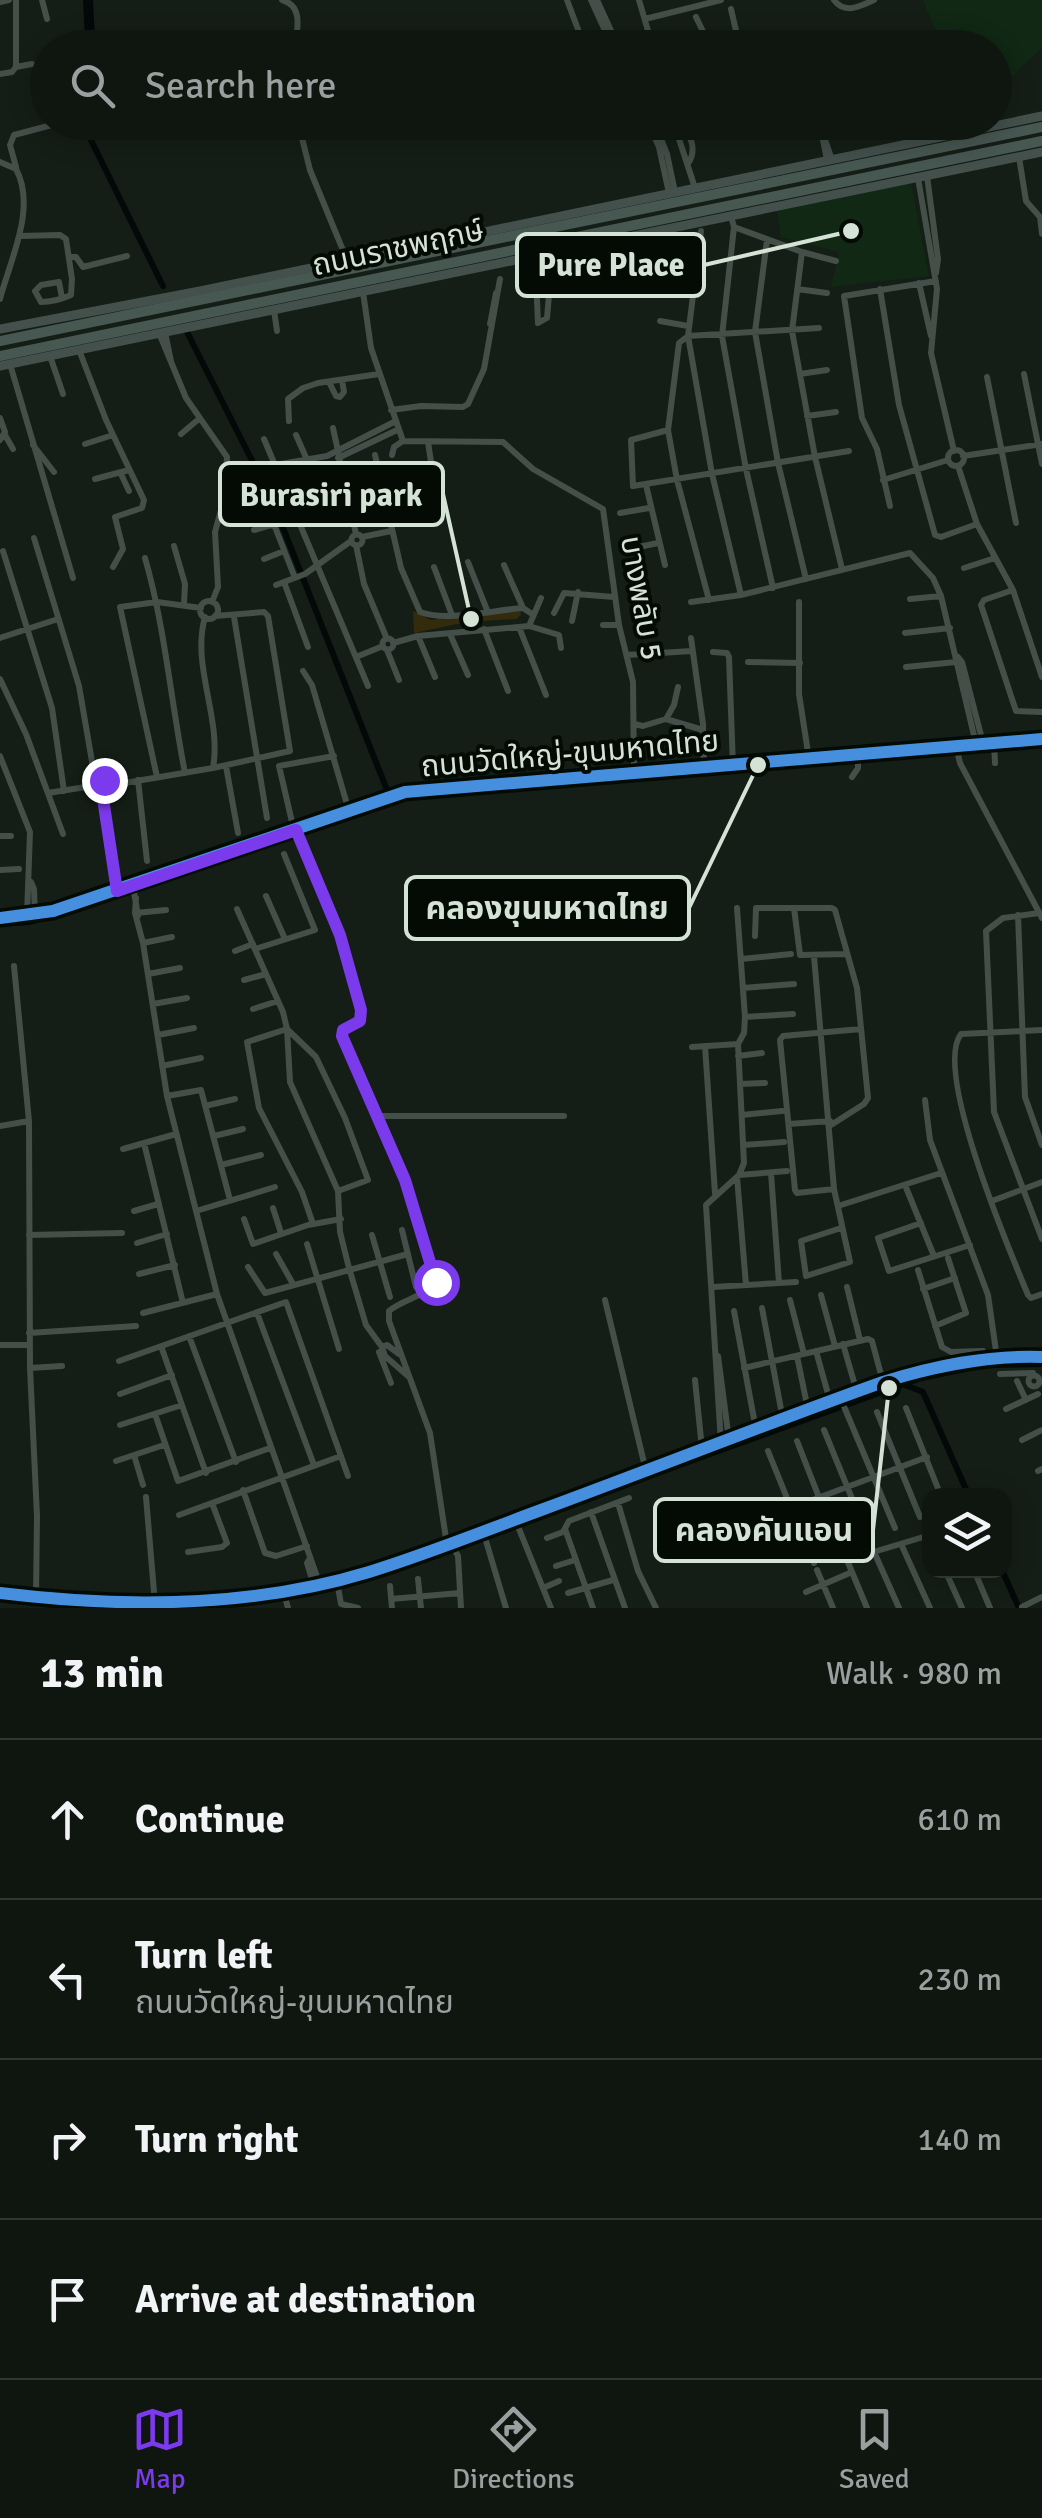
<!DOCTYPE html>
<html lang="en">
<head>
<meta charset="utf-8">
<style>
  body { margin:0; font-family:Signika,"Noto Sans Thai",sans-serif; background:#181f19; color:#f1f3f6 }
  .controls { position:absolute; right:30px; bottom:30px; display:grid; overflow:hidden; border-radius:20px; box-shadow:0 5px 25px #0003 }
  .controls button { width:90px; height:90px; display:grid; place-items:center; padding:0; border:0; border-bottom:2px solid #2f3530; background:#0f1610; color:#f1f3f6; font:50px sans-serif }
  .stop { position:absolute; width:30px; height:30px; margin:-22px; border:8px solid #7c3aed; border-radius:50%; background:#fff }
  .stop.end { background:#7c3aed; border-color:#fff; box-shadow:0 2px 10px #0008 }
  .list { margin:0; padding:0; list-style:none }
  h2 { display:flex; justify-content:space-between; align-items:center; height:130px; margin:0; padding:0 40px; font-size:42px }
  h2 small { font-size:32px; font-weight:400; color:#9b9f9f }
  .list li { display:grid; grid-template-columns:65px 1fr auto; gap:30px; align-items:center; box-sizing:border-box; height:160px; padding:0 40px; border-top:2px solid #2f3530 }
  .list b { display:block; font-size:38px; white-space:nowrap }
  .list p { margin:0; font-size:32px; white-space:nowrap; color:#9b9f9f }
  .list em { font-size:32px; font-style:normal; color:#9b9f9f }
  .icon { flex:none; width:55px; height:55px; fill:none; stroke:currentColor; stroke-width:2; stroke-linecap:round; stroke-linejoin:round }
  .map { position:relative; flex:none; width:1042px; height:1608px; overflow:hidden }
  .search { position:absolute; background:#0f1610; box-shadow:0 5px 25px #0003; left:30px; right:30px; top:30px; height:110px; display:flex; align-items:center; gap:25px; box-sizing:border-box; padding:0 35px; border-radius:55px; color:#9b9f9f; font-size:38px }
  .sheet { height:770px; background:#0f1610 }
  nav { display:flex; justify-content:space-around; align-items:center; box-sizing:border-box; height:140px; border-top:2px solid #2f3530; background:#0f1610; font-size:28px; color:#9b9f9f }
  nav a { display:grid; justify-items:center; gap:5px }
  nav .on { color:#7c3aed }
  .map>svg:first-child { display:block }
  .built { fill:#102814 }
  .green { fill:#332b0b }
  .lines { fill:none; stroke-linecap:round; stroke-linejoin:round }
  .canal { stroke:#030909; stroke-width:6 }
  .river { stroke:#030909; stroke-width:10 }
  .street { stroke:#444f4a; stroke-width:6 }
  .secondary { stroke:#43504c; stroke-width:9 }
  .primary { stroke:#475752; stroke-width:10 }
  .cycleway-casing { stroke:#040a04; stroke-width:19 }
  .cycleway { stroke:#468fdf; stroke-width:12 }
  .route { stroke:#7c3aed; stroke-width:12 }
  .labels { text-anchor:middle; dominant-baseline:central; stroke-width:8; stroke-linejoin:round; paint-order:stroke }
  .street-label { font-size:30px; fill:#d5e2d6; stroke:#040a04 }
  .leader { fill:none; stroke:#d5e2d6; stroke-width:4 }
  .callout-dot { fill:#d5e2d6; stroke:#040a04; stroke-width:4 }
  .callout { fill:#040a04; stroke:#d5e2d6; stroke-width:4 }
  .callout-label { font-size:32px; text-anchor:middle; font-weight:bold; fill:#d5e2d6 }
</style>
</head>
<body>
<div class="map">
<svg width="1042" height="1608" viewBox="0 0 1042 1608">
  <rect width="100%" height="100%" fill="#141e16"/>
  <!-- built -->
  <path class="built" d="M923,0h119v48l-47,44 -1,-44 -52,-1z
    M911,183l18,93 -98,11 8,-35 -58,-15 -4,-28z"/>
  <!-- green -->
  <path class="green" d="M519,607l2,8 -5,4 -49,3 -53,11 -1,-22 18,9z"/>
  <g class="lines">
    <!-- canal -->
    <path class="canal" d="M82,122l81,164
      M187,332l85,168 119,300
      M0,924l30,-2 112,-34 264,-92 196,-17
      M900,1383l23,9 46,104
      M496,1531l425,-153 63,-13 58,-1
      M1002,1570l17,38
      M0,1598l114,10
      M163,1608l100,-7 55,-12"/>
    <!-- river -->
    <path class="river" d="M81,48l9,-9 -2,-39"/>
    <!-- street -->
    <path class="street" d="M42,0l5,19
      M282,0c22,6 15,29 13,48
      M567,0l18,48
      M591,0l22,48
      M597,0l22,48
      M639,0l14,48
      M834,0c11,15 26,6 40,0
      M0,2l9,-2
      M731,9l9,39
      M696,17l15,31
      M645,19l76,-19
      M16,67l16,-3
      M0,74l12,-2 4,-5v-67
      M298,122l12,48 37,90
      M606,122l5,4 6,-4
      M648,122l11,25 10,46
      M654,122l13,32 8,38
      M669,122l10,11
      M682,127l-3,12 16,49
      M683,127c9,9 13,24 6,35
      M1019,157l7,44 14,16 2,17
      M827,160l-7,-35 12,35
      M0,162l16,7c21,39 -6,91 -16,130
      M16,167l-6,-22 4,-10 49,-13
      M927,176l11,83 -2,14
      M918,178l19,111 -6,64 23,98
      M731,216l3,11 -12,109 24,133 27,119
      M734,227l68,25 34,9
      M701,231l-13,105 24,138 29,121
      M19,236l41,-1 6,4 6,40 -1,16c-9,4 -21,7 -30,7l-6,-11 6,-6 18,-3 3,16
      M767,240l-12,92 23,131 28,116
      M802,252l-10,79 23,126 27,112
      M543,255l1,28
      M535,256l3,67 9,-5 2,-23 -3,-12
      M70,257h6l7,10 44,-11
      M919,283l12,53
      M665,288l28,4
      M797,289l30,4
      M880,289l19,116 36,130 6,2 36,-13
      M363,292l8,56 32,93 100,1 30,27 70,40 16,116 14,57 1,92
      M274,310l3,21
      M660,321l28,5
      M490,324l6,-31
      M165,332l6,29
      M159,333l27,65 41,59 -3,42 -9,33 3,55 -6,15
      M79,350l27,70 38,80 -2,8 -27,9 8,32 -10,18
      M50,356l13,38
      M10,364l63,214
      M800,374l27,-4
      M1024,374l18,90
      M987,377l29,146
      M329,382l7,14 4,1 4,-5 -2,-12
      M391,410l30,-4 42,1 5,-3 16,-35 16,-90
      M807,416l29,-4
      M0,418l5,14 -5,8
      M289,421l-1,-22 15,-11 15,-5 61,-9
      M333,428l23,106
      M668,430l-37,10 2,46 216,-35
      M181,434l19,-16
      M5,435l8,14
      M296,435l36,81
      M264,439l104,247
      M85,444l28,-9
      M33,445l21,27
      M948 458a8 8 0 1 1 16 0a8 8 0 1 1-16 0Z
      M375,455l26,113 19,44c25,10 75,-2 103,-4l9,6
      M392,455l2,-8 9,-6
      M963,456l79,-12
      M338,458l59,-28
      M275,465l52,-9 67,-34
      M958,466l19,58 36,66 29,87
      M121,474l8,17
      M95,479l34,-9
      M883,480l65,-20
      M646,485l19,80
      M224,499l18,-1 10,-8
      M428,499l3,-37 -3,-20
      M890,506l-13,-57 -15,-31 -18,-122 92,-15
      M620,513l29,-5
      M254,530l17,-5 4,2 20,51
      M351.5 540a5.5 5.5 0 1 1 11 0a5.5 5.5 0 1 1-11 0Z
      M362,537l29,-6
      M34,538l45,148 16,93
      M356,545l8,39 23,55
      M174,546l11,38 -1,20
      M629,549l29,-6
      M3,551l49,157 12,83
      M145,558c20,69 26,144 40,215
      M264,559l20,-8
      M468,562l19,48
      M504,565l19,43
      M434,567l18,48
      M964,568l31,-10
      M284,582l24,65
      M276,585l29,-11 46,-33
      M1013,590l-29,10 -3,5 35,106 26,1
      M910,599l31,-3
      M709,600l-32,-120 -9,-50 11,-87 9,-7 131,-8
      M200 610a9 9 0 1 1 18 0a9 9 0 1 1-18 0Z
      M691,602l50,-7 169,-42 23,25 8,18 35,148
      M799,602v92l10,65
      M554,613l10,-20 50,4
      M205,617c-14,49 17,101 8,151
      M234,617l33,201
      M572,621l6,-29
      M603,625h16
      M529,626l30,9 2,13
      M519,627l27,68
      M484,629l24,62
      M905,633l45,-5
      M450,634l18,41
      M418,636l17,41
      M0,638l58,-19
      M691,638l12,86 1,44
      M382.5 644a5.5 5.5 0 1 1 11 0a5.5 5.5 0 1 1-11 0Z
      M393,643l25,-7 111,-10 12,-28
      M387,650l12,30
      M713,652l14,1 2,4 4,109
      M627,655l65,-4
      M356,657l27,-11
      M958,657l4,5 21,81
      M748,662l52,1
      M906,667l50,-5
      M303,671l9,14 37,126
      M0,679l26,55 37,100
      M666,719l8,-14 4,-18
      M634,724l9,2 23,-7 37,11
      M994,743l1,20
      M956,746l4,17 82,155
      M0,756l30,76 -3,83
      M226,766l12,67
      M157,777l-37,-170 37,-5 44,6
      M852,777l6,-9v-13
      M93 785a7 7 0 1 1 14 0a7 7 0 1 1-14 0Z
      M138,780l9,81
      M107,786l106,-18 77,-17 -22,-135 -4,-4 -49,4
      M102,792l15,99
      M48,793l44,-7
      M292,822l-13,-56 55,-10
      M295,830l45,105 21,74 -1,12 -17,9v6l62,145 30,91 1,10c-11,15 -33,17 -47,29v10l41,112 17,112
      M0,836h11
      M0,870l19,-1
      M31,882l3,7 1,25
      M133,886l5,30
      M266,896l19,43
      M136,898l-1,15 8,30 24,153 50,198 103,291
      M794,908l6,47 47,-1
      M237,909l46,103 4,17 3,53 48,109 2,41 9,36 17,57 16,22
      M136,913l30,-3
      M1039,913l-36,5 -17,13 8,181 48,127
      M1018,915l7,182 17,48
      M0,918l53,-7 352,-119 637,-53
      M755,936l1,-28h76l3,2 22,78 11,110 -4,6 -33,21
      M143,943l29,-6
      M255,949l60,-19 -31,-76
      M235,951l18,-7
      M814,956l20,233 16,73 -44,14 -5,-35 40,-13
      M741,959l50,-5
      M14,966l15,155 1,247 7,148 -1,82
      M148,974l32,-6
      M244,980l22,-6
      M743,988l51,-4
      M153,1004l34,-6
      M253,1009l25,-8
      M745,1017l48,-3
      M1042,1030l-81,4c-28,36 49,218 67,261l3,3 11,-4
      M158,1035l36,-7
      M705,1046l10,147
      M692,1047l46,-3
      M738,1056l24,-3
      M162,1066l39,-8
      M740,1084l25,-1
      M167,1096l34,-6 29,110
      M925,1100l5,40 58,155 9,63
      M205,1106l30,-7
      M742,1115l40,-4
      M378,1116h186
      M789,1124l41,-3
      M0,1126l29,-5
      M214,1136l29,-7
      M144,1143l39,160
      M744,1145l40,-3
      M123,1149l53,-15
      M221,1165l40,-10
      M771,1173l8,110
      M739,1175l48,-4
      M737,1177l9,108
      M905,1185l29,71
      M834,1189l-37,4 -2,-3 -15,-150 3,-4 78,-7
      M992,1201l50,-19
      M838,1206l103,-33
      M273,1208l8,25
      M134,1211l24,-7
      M196,1211l79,-24
      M244,1219l9,25 55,-19 33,-6
      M921,1223l-43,15 11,33 81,-26
      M313,1224l-11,-32 -43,-84 -12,-66 40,-13 29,28 29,61 23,62 -30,11
      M402,1230l14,57
      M29,1235l93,-2
      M372,1235l18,62
      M137,1243l30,-9
      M307,1244l32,105
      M276,1254l17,30
      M248,1267l17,26 143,-39
      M918,1270l24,77 9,5 32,-1v8
      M139,1274l36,-9
      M713,1287l83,-5
      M847,1287l13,53
      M923,1289l32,-11
      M821,1295l14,51
      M605,1300l41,171
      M790,1300l14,54
      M762,1308l19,101
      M734,1311l20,108
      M143,1313l74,-19
      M257,1313l57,152
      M935,1326l31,-13 -18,-55
      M29,1333l107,-7
      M189,1336l47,126
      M843,1344l11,38
      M0,1345h29
      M161,1346l45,127
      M816,1351l14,50
      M379,1352l12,31
      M399,1354l-12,-9 -5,2 3,9 24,21
      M718,1356l11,84
      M797,1356l9,44
      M119,1361l167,-59 62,174
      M30,1368l32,-2
      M744,1368l124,-29 4,2 11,41
      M1000,1374l33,-1
      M1028.5 1381a5.5 5.5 0 1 1 11 0a5.5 5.5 0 1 1-11 0Z
      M695,1380l7,69
      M1017,1381l9,19
      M120,1394l52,-19
      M840,1397l55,131
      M906,1408l35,88
      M1006,1409l32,-15
      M877,1412l43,105
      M155,1414l23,67 92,-33
      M120,1425l62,-20
      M824,1430l47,115
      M1022,1440l20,-10
      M797,1441l44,113
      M721,1443l-15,-238 33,-30 5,-12 -6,-119 6,-11 1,-16 -8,-109
      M768,1451l23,57
      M134,1455l9,30
      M116,1461l48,-16
      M1038,1471l4,-2
      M243,1490l22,63 11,3 31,-10
      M146,1497l9,107
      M618,1503l20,68 18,37
      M591,1512l34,96
      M179,1515l162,-59
      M515,1519l36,89
      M565,1529l28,79
      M483,1531l23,77
      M547,1538l16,-6 6,-11 60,-23
      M806,1541l54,-21
      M451,1543l7,13 3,52
      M902,1546l28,62
      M188,1552l34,-5 5,-4 -15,-40
      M875,1554l24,54
      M310,1558l-3,5 7,23
      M814,1563l-23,-55 136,-51
      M556,1566l19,-6
      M817,1570l16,38
      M945,1570l17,38
      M974,1570l16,38
      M418,1579l3,29
      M337,1581l4,23 17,4
      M390,1586l2,22
      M543,1588l16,-7
      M806,1592l46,-20
      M284,1593l4,15
      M568,1593l45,-13
      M391,1599l69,-6
      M1022,1607l20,-10
      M867,1608l-20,-48 83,-25"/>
    <!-- secondary -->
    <path class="secondary" d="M0,329l200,-38 842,-175
      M0,366l1042,-214
      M0,1593c122,15 251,15 369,-21 58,-18 115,-41 172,-62 114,-42 227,-87 342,-128 52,-16 104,-27 159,-25"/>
    <!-- primary -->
    <path class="primary" d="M0,341l1042,-214
      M0,356l1042,-215"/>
    <!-- cycleway casing -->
    <g class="cycleway-casing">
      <path id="cycleway" d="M0,918l53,-7 352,-119 637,-53
        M0,1593c122,15 251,15 369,-21 58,-18 115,-41 172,-62 114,-42 227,-87 342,-128 52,-16 104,-27 159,-25"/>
    </g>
    <!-- cycleway -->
    <use href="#cycleway" class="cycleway"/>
  </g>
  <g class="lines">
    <!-- route -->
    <path class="route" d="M104,780l3,8 -5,4 15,99 179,-61 44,105 21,75 -1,11 -17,9 -1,6 63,144 31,102"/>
  </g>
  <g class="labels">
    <!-- street labels -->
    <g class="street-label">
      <text transform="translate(398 248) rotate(-12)">ถนนราชพฤกษ์</text>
      <text transform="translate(641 598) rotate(80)">บางพลับ 5</text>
      <text transform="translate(570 754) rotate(-5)">ถนนวัดใหญ่-ขุนมหาดไทย</text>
    </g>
  </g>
  <!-- callouts -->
  <path class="leader" d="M851 231L704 265M471 619L443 494M758 765L689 908M889 1388L873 1530"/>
  <g class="callout-dot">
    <circle cx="851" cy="231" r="10"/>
    <circle cx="471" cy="619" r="10"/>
    <circle cx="758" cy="765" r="10"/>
    <circle cx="889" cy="1388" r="10"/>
  </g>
  <g class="callout">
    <rect x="517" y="234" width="187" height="62" rx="10"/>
    <rect x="220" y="463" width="223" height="62" rx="10"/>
    <rect x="406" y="877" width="283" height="62" rx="10"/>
    <rect x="655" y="1499" width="218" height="62" rx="10"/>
  </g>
  <g class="callout-label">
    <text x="611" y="276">Pure Place</text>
    <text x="331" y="506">Burasiri park</text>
    <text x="547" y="919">คลองขุนมหาดไทย</text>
    <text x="764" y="1541">คลองคันแอน</text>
  </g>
</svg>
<div class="controls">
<button><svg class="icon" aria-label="layers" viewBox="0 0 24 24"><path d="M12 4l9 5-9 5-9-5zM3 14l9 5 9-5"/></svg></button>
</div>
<div class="stop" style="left:436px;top:1282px"></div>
<div class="stop end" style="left:104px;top:780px"></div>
<div class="search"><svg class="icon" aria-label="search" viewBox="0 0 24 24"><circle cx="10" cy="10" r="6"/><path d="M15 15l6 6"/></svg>Search here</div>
</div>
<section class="sheet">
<h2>13 min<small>Walk · 980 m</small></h2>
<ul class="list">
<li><svg class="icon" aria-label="ahead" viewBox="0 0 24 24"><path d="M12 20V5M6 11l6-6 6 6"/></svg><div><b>Continue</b></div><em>610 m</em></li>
<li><svg class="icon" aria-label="left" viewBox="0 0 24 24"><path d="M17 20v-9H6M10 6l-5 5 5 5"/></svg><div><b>Turn left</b><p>ถนนวัดใหญ่-ขุนมหาดไทย</p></div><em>230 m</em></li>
<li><svg class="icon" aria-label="right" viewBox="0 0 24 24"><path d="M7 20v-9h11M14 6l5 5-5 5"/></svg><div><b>Turn right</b></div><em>140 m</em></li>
<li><svg class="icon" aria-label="arrive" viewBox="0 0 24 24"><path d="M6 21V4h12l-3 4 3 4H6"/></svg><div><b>Arrive at destination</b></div></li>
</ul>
</section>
<nav>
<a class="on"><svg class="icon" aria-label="map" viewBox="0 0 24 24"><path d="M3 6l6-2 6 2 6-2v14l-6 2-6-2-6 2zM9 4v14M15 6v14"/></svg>Map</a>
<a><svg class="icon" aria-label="directions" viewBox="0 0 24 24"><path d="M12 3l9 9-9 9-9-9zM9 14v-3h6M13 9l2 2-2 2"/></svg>Directions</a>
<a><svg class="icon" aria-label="saved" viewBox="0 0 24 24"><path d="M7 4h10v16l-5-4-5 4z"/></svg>Saved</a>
</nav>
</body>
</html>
